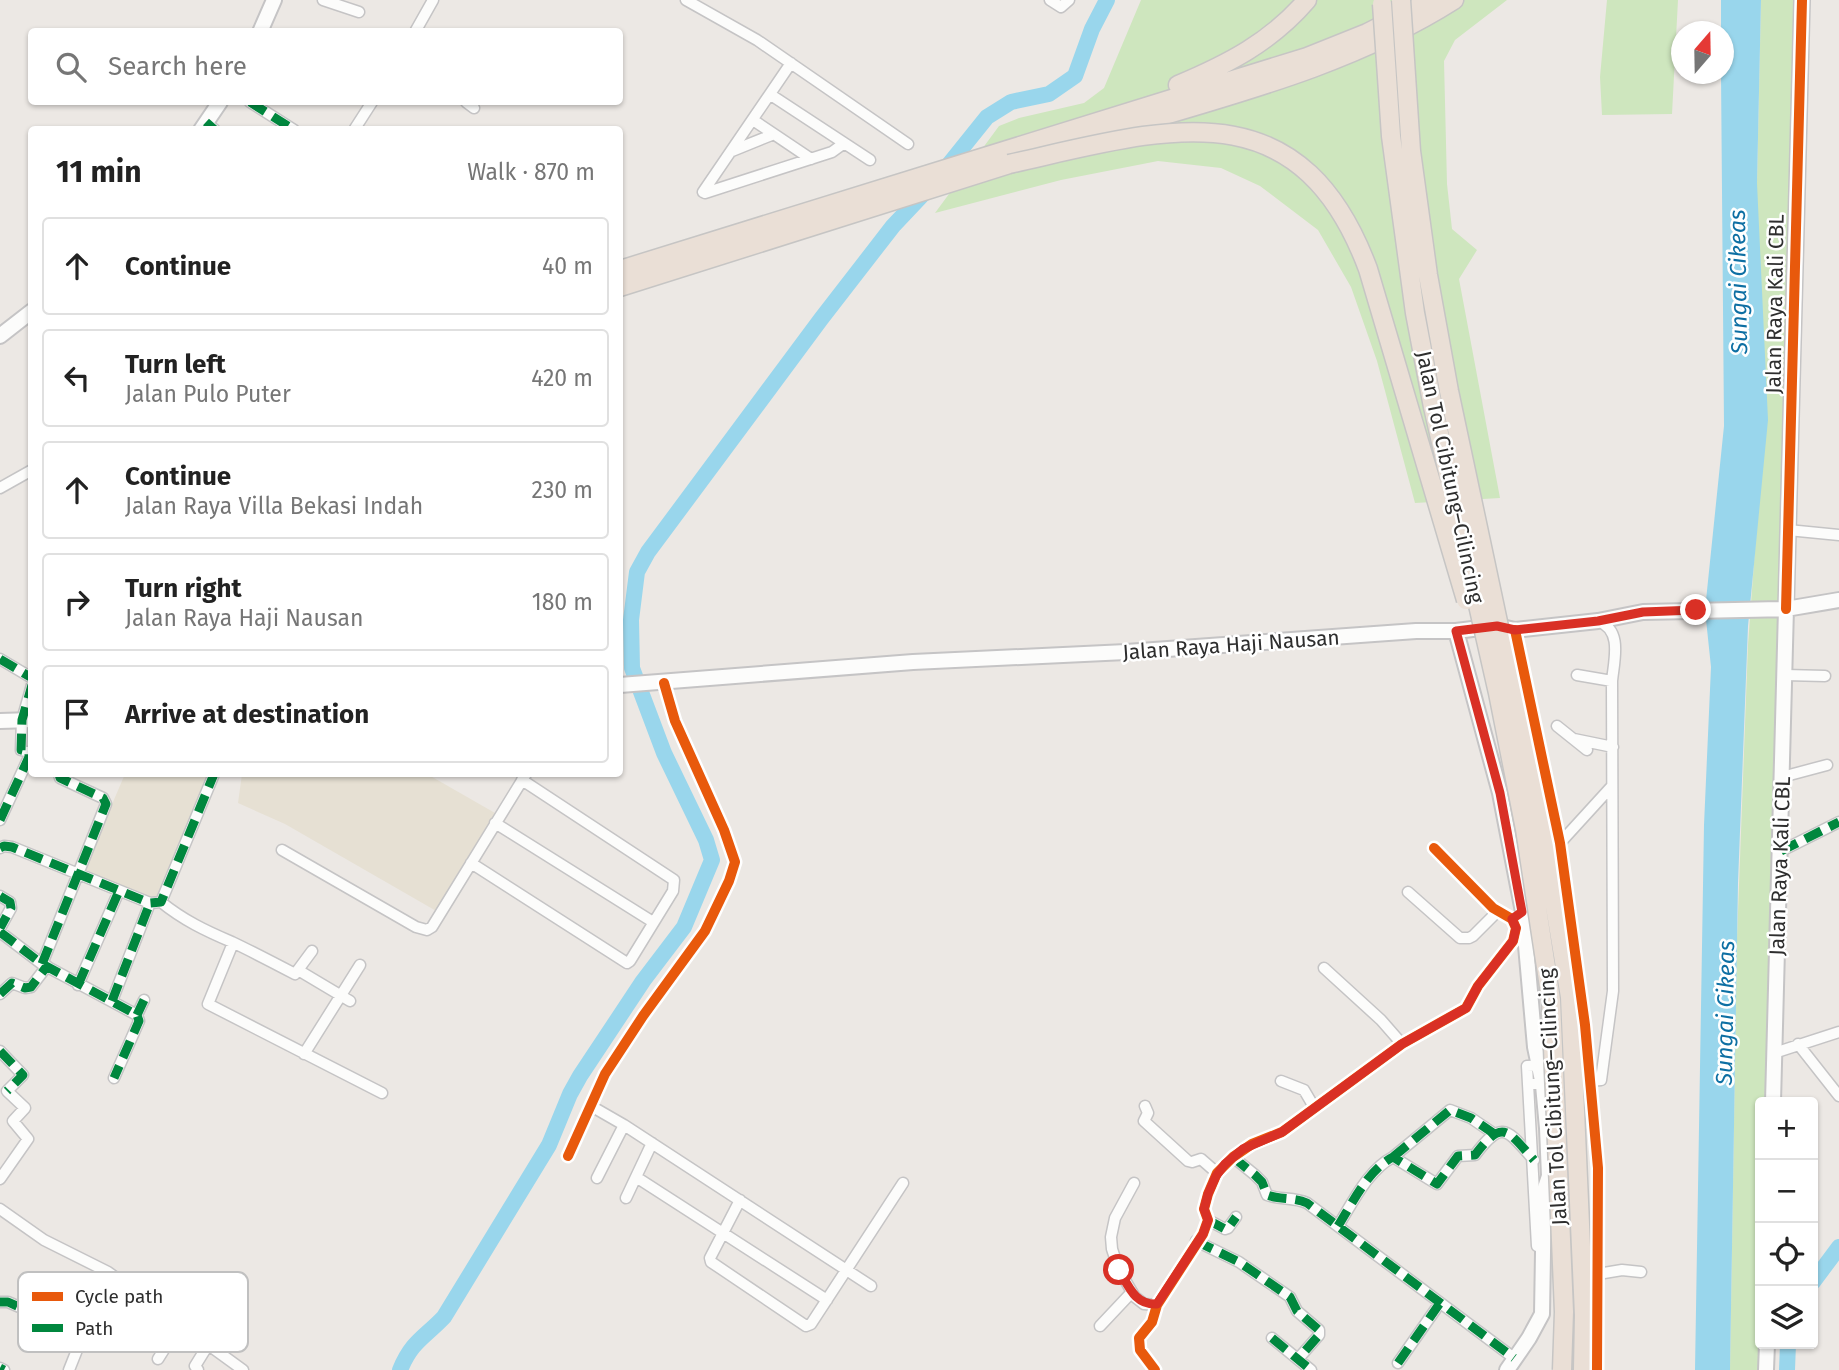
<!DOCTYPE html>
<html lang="en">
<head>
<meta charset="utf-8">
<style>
  body { margin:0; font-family:"Fira Sans",sans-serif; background:#f6f6f6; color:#222 }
  .controls { position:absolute; right:21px; bottom:21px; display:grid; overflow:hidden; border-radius:7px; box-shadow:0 2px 5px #0004 }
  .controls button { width:63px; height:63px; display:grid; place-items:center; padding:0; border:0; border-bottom:2px solid #e0e0e0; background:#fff; color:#222; font:35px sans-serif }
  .compass { position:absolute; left:1671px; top:21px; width:63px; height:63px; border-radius:50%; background:#fff; box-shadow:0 2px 5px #0004; rotate:20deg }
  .stop { position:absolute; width:21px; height:21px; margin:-16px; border:5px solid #d93025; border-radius:50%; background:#fff }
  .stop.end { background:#d93025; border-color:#fff; box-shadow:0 2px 7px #0008 }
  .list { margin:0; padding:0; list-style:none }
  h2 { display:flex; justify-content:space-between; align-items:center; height:91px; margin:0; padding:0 28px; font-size:30px }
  h2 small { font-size:23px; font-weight:400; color:#767676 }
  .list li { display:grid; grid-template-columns:46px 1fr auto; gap:21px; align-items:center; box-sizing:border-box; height:98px; margin:0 14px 14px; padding:0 14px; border:2px solid #e0e0e0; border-radius:7px }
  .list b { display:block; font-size:26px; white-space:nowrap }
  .list p { margin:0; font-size:23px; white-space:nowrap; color:#767676 }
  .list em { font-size:23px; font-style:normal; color:#767676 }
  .icon { flex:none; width:38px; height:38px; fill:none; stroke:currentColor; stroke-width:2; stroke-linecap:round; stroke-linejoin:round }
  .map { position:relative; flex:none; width:1839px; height:1370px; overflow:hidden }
  .search { position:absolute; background:#fff; box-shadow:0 2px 5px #0004; left:28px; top:28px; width:595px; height:77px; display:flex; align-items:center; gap:18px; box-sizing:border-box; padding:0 24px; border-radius:7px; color:#767676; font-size:26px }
  .panel { position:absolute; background:#fff; box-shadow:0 2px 5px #0004; left:28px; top:126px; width:595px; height:651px; border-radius:7px }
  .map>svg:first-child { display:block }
  .education { fill:#e6e0d3 }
  .green { fill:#cee6be }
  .water { fill:#99d6ec }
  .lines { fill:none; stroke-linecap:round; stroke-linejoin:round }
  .river { stroke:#99d6ec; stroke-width:16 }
  .street-casing { stroke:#c5c4c5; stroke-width:13 }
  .secondary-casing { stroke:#c5c4c5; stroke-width:18 }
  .highway-casing { stroke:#c6c5c4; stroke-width:21 }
  .street { stroke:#fcfcfb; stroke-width:10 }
  .secondary { stroke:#fcfcfb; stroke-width:14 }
  .highway { stroke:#eadfd6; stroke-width:18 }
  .highway-bridge-casing { stroke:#c6c5c4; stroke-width:21; stroke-linecap:butt }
  .highway-bridge { stroke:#eadfd6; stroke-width:18 }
  .quiet { stroke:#00873e; stroke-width:9; stroke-dasharray:18 9; stroke-linecap:butt }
  .cycleway-casing { stroke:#fff; stroke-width:15 }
  .cycleway { stroke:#e8590c; stroke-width:10 }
  .route { stroke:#d93025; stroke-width:9 }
  .labels { text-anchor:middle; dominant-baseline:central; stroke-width:5; stroke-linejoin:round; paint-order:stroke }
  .street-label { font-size:21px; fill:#2e2e2e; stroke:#fff }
  .water-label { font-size:23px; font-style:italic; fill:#0d6fa3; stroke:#fff }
  .key { fill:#fff; stroke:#c0c0c0; stroke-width:2 }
  .key-label { font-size:19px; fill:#2e2e2e }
</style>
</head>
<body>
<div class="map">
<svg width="1839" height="1370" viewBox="0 0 1839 1370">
  <rect width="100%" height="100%" fill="#ece8e4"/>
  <!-- education -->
  <path class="education" d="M125,774h84l-50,126 -76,-28z
    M242,774h185l68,39 -57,99 -153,-88 -47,-21z"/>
  <!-- green -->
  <path class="green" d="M1141,0h366l-52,40 -11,21 3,123 5,45 25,21 -18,29 41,219 -85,5 -38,-142 -26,-74 -33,-57 -58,-44 -39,-18 -63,-7 -97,19 -126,33 64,-87 20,-8 65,-15 20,-15z
    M1607,0h71l-6,114 -70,1 -2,-38z
    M1761,0h36l-24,1102h-13v242l2,26h-32l7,-431 11,-294 8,-110 1,-352z"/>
  <!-- water -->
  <path class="water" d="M1721,0h40l-4,183 11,237 -20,206 -10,257 -8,487h-35l9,-545 7,-158 -6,-57 19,-184 -3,-352h3v-42l-3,-1z"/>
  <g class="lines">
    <!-- river -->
    <path class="river" d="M942,173l45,-56 24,-15 38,-8 26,-18 17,-47 15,-29
      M1813,1282l26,-35
      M400,1370c12,-29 24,-32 44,-53l105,-172 21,-51 10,-18 63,-95 41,-54 28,-67 -6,-20 -42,-87 -32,-85 -1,-48 6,-48 11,-20 173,-233 72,-93 34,-36
      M1787,1370l1,-26"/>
    <!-- street casing -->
    <g class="street-casing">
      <path id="street" d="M323,0l36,12
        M686,0l71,40 151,104
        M1050,0l11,7 8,-7
        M415,32l18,-32
        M791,63l-88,129 2,1 127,-41 11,-8
        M771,95l99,65
        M250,102l44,28
        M466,102l8,6
        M753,120l58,39
        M206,122l9,8
        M354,130l18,-28
        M732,151l42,-17
        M0,488l32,-18
        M1788,530l51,5
        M1515,630l45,213 25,182 13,143 -1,202
        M0,659l32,19
        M1577,675l35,6
        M1785,675l40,1
        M1557,726l30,24
        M1574,739l39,8
        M1782,777l45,-12
        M0,820l29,-63v-5l-8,-2 1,-30 10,-35
        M495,823l158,99
        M1560,843l52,-57
        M0,848l4,-2 8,1 138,56 11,-1c22,18 45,29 71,40 21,10 42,21 63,32l17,-23
        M282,850l134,77 11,3 5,-3 94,-153
        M1781,851l58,-29
        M471,863l156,100 3,-2 43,-70 1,-11 -152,-100
        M1408,892l52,46h9l4,-2 24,-24
        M0,896l10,6 1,6 -11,20
        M161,902l53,-128
        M0,932l42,32 95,51 2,6 -25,57
        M233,943l-25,61 174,89
        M42,964l64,-160 -3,-6 -43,-20 -1,-4
        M1324,968l57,52 21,24
        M298,970l52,31
        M78,985l41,-94
        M0,994l12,-11 13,5 6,-1 16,-21
        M112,1001l38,-98
        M137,1015l7,-15
        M1798,1044l41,52
        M0,1051l23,24 -16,16 18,17 -12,13 15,18 -28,40
        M1774,1053l65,-21
        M304,1054l56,-89
        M1281,1081l23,9 10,17
        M1570,1083l31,-3 12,-89 -1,-310c2,-21 11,-51 -14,-60
        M1529,1084h19
        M591,1106l33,19 247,161
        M1145,1106l3,7 -4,8 44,40 4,1 9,-3 16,14
        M568,1156l37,-82 38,-58 62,-85 24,-50 6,-19 -11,-32 -49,-109 -11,-38
        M1233,1157l22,18 7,7 5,13c13,5 27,2 40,8l207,155
        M1393,1157l57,-47 21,8 22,15
        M636,1177l191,123
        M597,1178l27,-53
        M1134,1183l-19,35 -4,19 1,12 7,21 16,27 9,7 13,1
        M626,1198l26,-55
        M740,1200l-30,58 1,4 95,64 5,-2 92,-141
        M0,1209l44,31 64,32 -39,98
        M1208,1220l17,9 3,-1 8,-11
        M1338,1226c15,-24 30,-56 55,-69l44,27 21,-28 17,-1c28,-37 32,-25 59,5
        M1196,1241l43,21 51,35 7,14 22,19v5l-21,24
        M1537,1246l-10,-180 50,-2
        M108,1272l135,98
        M1598,1274l24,-4 19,2
        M0,1302h8l75,33
        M1100,1326l32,-34
        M127,1337l20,-36
        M1272,1338l39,32
        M158,1359l22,-35
        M1398,1363l42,-60
        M0,1368l4,2
        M198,1370l-3,-4 13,-21
        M1155,1370l-15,-20 -1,-12 13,-16 5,-17 46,-71 5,-14 -4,-11 4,-15 9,-21 16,-16 19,-13 30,-12 120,-88 64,-36 12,-22 35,-45 3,-13 -4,-9 -19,-11 -59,-60"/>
    </g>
    <!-- secondary casing -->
    <g class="secondary-casing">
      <path id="secondary" d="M260,32l14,-32
        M201,130l19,-28
        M0,336l32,-25
        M1456,631l44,162 23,119 12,135 8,38 4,43 2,48 -5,15 -2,123 -13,24 -22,32
        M620,685l293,-23 213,-10 290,-21h40l41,-5 18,4 83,-9 45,-9 143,-3 53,-9
        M0,721l32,-1
        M1773,1102l29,-1102
        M1766,1370l1,-26"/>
    </g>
    <!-- highway casing -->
    <g class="highway-casing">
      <path id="highway" d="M1178,85c50,-21 93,-43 129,-85
        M1075,142c129,-41 264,-69 379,-142
        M620,270l687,-213 60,-24 65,-33
        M620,287l402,-127"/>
    </g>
    <!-- street -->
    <use href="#street" class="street"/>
    <!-- secondary -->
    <use href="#secondary" class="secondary"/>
    <!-- highway -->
    <use href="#highway" class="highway"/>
    <!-- highway-bridge casing -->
    <g class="highway-bridge-casing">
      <path id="highway-bridge" d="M1401,0l10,151 17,124 21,116 94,443 27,163 14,318 -1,55
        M1382,4l9,132 24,177 18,94 65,286 27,136 26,171 13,312 -2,58
        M1009,164c153,-34 289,-82 359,105l98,331"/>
    </g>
    <!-- highway-bridge -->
    <use href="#highway-bridge" class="highway-bridge"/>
    <!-- quiet -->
    <path class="quiet" d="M250,102l44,28
      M206,122l9,8
      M0,659l32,19
      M0,820l29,-63v-5l-8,-2 1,-30 10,-35
      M0,848l4,-2 8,1 138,56 11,-1 53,-128
      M1781,851l58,-29
      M0,896l10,6 1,6 -11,20
      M0,932l42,32 95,51 2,6 -25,57
      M42,964l64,-160 -3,-6 -43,-20 -1,-4
      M78,985l41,-94
      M0,994l12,-11 13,5 6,-1 16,-21
      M112,1001l38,-98
      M137,1015l7,-15
      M0,1051l23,24 -16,16
      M1233,1157l22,18 7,7 5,13c13,5 27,2 40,8l207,155
      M1393,1157l57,-47 21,8 22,15
      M1208,1220l17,9 3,-1 8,-11
      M1338,1226c15,-24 30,-56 55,-69l44,27 21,-28 17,-1c28,-37 32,-25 59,5
      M1196,1241l43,21 51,35 7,14 22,19v5l-21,24
      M0,1302h8l75,33
      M1272,1338l39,32
      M1398,1363l42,-60
      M0,1368l4,2"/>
    <!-- cycleway casing -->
    <g class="cycleway-casing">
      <path id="cycleway" d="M1786,609l16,-609
        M1515,630l45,213 25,182 13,143 -1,202
        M568,1156l37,-82 38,-58 62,-85 24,-50 6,-19 -11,-32 -49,-109 -11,-38
        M1155,1370l-15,-20 -1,-12 13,-16 5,-17 46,-71 5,-14 -4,-11 4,-15 9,-21 16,-16 19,-13 30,-12 120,-88 64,-36 12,-22 35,-45 3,-13 -4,-9 -19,-11 -59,-60"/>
    </g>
    <!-- cycleway -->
    <use href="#cycleway" class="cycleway"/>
  </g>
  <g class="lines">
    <!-- route -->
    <path class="route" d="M1119,1270c10,17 16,35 38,34l46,-70 5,-14 -4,-11 4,-15 8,-18 9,-12 18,-15 39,-17 120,-88 64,-36 12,-22 35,-45 3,-13 -4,-9 10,-7 -22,-119 -44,-162 41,-5 18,4 83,-9 45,-9 53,-2"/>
  </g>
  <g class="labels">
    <!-- street labels -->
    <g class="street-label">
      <text transform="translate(1775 304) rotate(-89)">Jalan Raya Kali CBL</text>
      <text transform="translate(1450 477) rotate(78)">Jalan Tol Cibitung–Cilincing</text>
      <text transform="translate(1231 645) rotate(-4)">Jalan Raya Haji Nausan</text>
      <text transform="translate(1780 866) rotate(-88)">Jalan Raya Kali CBL</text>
      <text transform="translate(1553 1097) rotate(-93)">Jalan Tol Cibitung–Cilincing</text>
    </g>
    <!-- water labels -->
    <g class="water-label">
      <text transform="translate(1738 282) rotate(-91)">Sungai Cikeas</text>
      <text transform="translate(1725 1013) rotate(-89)">Sungai Cikeas</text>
    </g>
  </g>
  <!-- legend -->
  <rect x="18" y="1272" width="230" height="80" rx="10" class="key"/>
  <rect x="32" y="1292" width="31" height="9" fill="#e8590c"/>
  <rect x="32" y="1324" width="31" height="8" fill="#00873e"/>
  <g class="key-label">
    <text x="75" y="1303">Cycle path</text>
    <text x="75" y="1335">Path</text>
  </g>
</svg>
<div class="controls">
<button>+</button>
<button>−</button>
<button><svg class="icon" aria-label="locate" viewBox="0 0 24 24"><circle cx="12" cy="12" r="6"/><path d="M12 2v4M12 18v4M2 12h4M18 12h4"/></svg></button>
<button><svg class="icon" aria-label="layers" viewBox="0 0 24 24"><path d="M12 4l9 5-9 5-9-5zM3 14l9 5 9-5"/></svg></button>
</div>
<svg class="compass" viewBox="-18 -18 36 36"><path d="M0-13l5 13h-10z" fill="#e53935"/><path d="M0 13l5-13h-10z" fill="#767676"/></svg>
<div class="stop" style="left:1119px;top:1270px"></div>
<div class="stop end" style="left:1696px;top:610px"></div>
<div class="search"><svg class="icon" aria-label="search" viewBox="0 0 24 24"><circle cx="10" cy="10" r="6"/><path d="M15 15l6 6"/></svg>Search here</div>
<section class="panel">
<h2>11 min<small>Walk · 870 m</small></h2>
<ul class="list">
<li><svg class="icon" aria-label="ahead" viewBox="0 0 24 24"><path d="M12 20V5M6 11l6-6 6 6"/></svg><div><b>Continue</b></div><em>40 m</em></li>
<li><svg class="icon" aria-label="left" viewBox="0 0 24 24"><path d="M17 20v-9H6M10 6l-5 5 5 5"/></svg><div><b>Turn left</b><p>Jalan Pulo Puter</p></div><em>420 m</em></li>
<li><svg class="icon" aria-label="ahead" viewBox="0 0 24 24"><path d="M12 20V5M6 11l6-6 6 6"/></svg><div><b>Continue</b><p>Jalan Raya Villa Bekasi Indah</p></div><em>230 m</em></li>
<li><svg class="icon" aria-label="right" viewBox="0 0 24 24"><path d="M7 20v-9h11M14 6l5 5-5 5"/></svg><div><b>Turn right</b><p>Jalan Raya Haji Nausan</p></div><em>180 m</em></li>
<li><svg class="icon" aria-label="arrive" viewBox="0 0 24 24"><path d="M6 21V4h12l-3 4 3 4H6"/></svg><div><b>Arrive at destination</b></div></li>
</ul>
</section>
</div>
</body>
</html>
